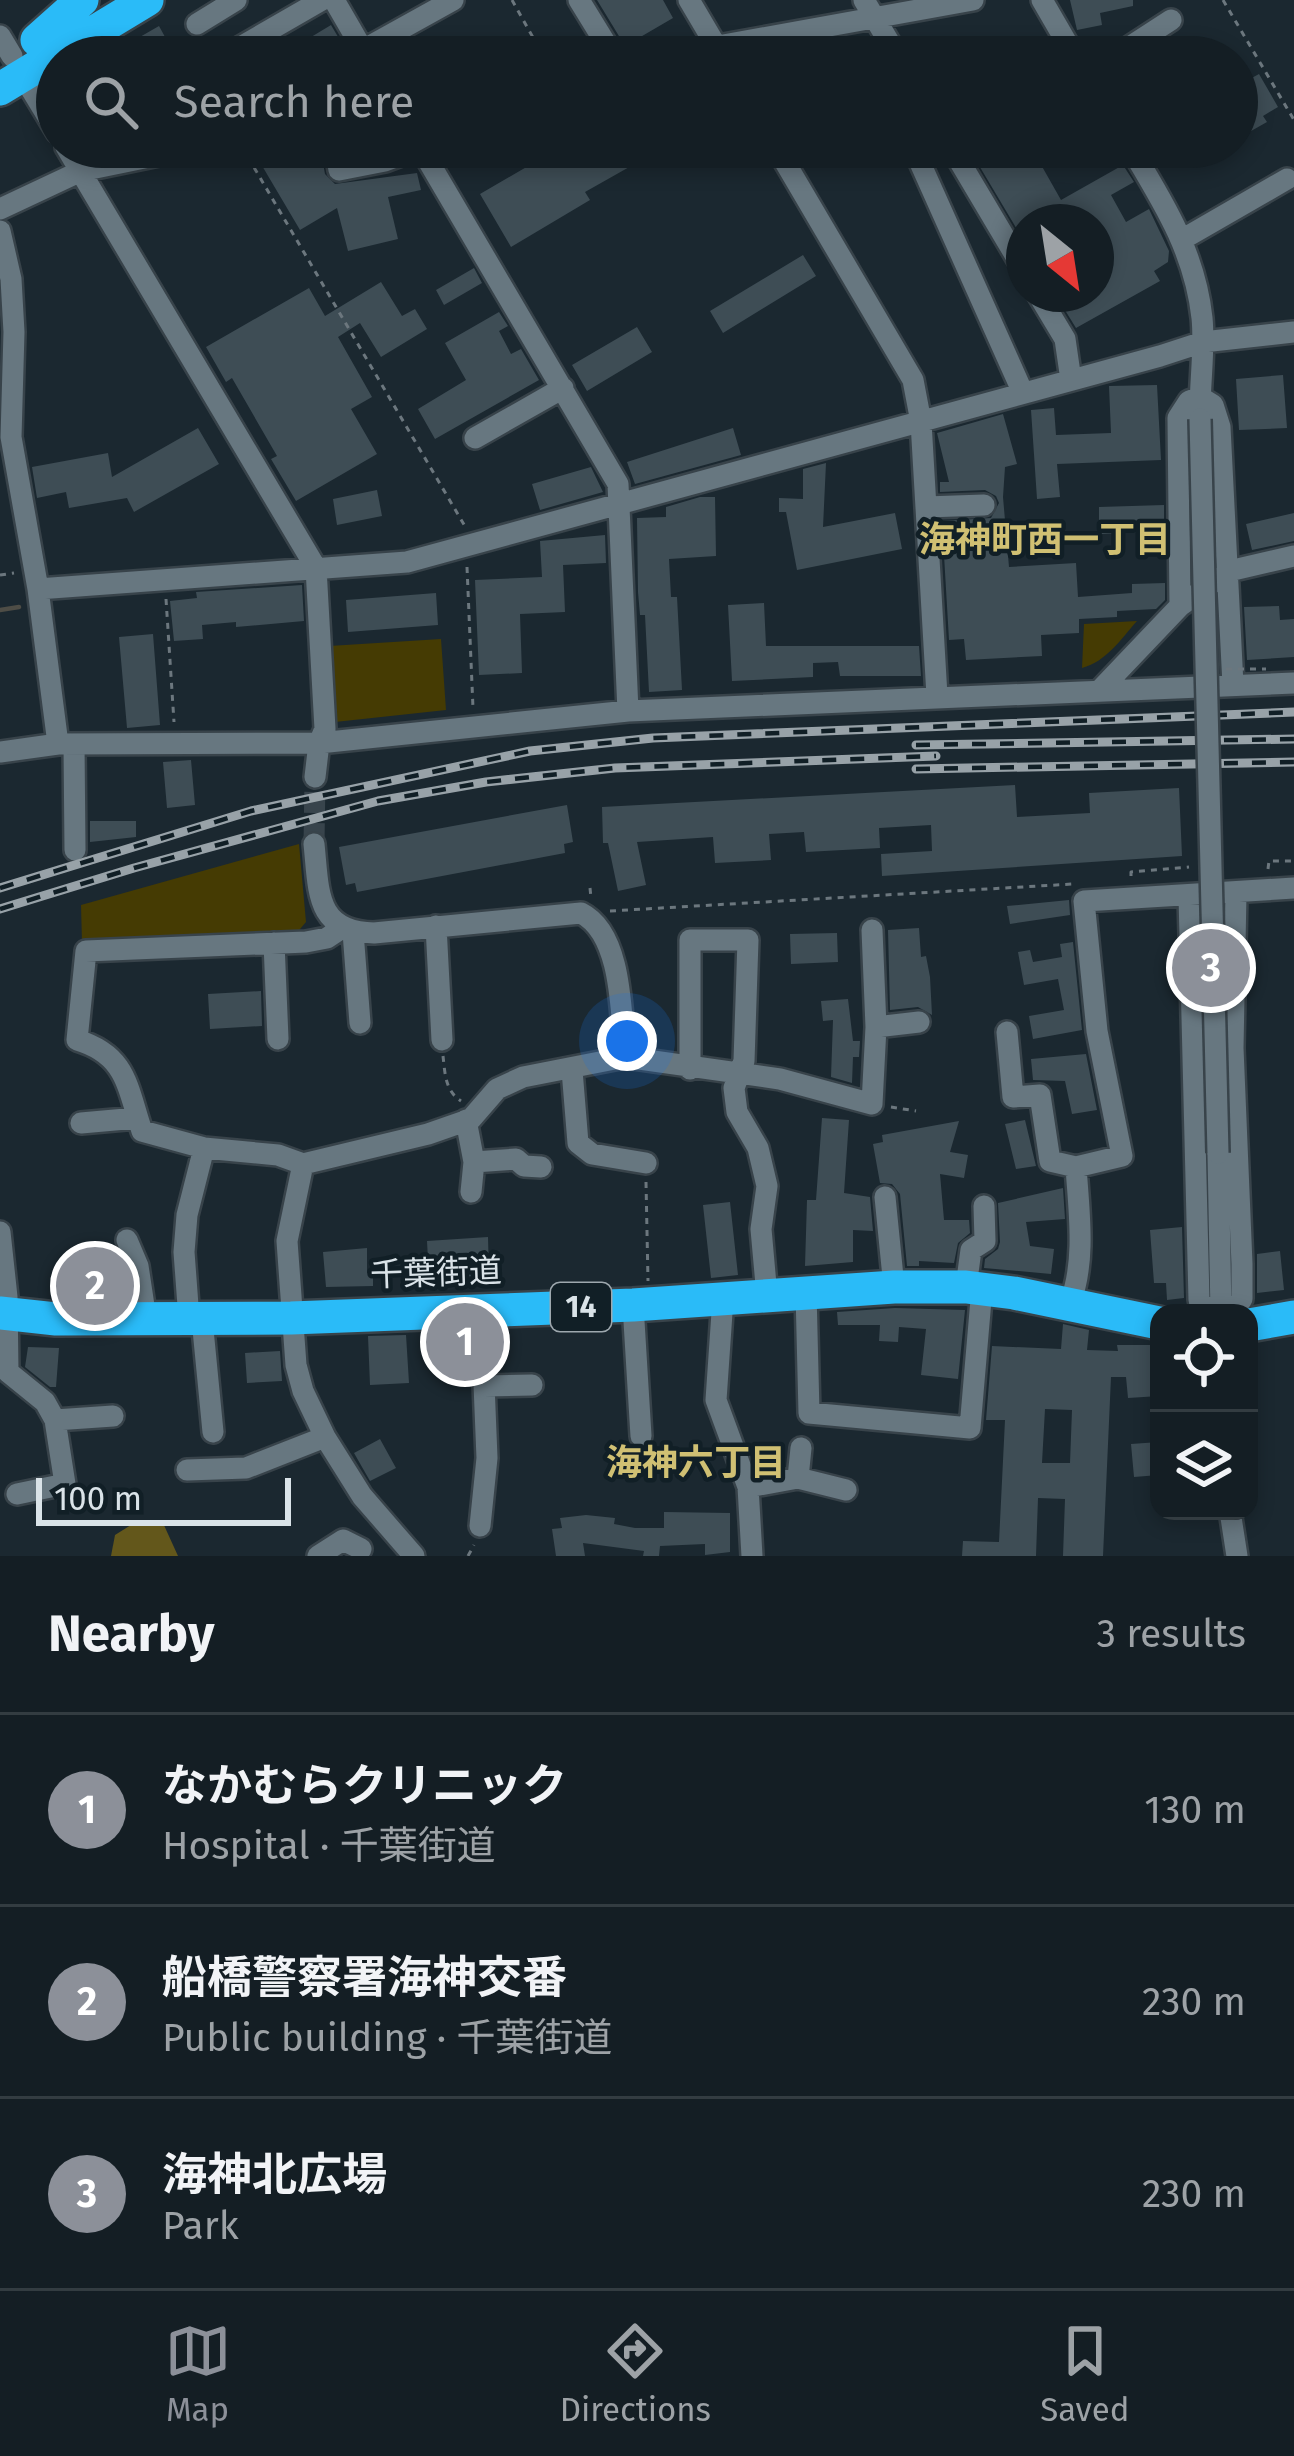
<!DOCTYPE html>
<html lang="en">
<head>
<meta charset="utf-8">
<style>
  body { margin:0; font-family:"Fira Sans","Noto Sans JP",sans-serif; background:#1d272c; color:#f1f3f6 }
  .controls { position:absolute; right:36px; bottom:36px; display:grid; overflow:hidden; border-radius:24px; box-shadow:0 6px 18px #0003 }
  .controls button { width:108px; height:108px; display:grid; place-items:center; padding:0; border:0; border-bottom:3px solid #333c41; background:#141e24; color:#f1f3f6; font:60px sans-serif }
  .compass { position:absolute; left:1006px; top:204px; width:108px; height:108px; border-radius:50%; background:#141e24; box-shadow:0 6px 18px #0003; rotate:150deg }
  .scale { position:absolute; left:36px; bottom:30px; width:255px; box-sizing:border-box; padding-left:12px; border:6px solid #dae3e8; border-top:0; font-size:33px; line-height:42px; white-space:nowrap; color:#dae3e8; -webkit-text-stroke:9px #111f26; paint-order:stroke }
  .you { position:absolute; left:627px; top:1041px; width:42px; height:42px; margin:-30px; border:9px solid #fff; border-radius:50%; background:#1a73e8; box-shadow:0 0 0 18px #1a73e833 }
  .badge { display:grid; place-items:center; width:78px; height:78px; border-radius:50%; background:#8c9099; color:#fff; font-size:39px; font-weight:700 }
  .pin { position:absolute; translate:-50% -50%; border:6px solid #fff; box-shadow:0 3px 12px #0006 }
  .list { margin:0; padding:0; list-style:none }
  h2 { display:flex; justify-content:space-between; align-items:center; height:156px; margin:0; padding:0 48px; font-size:51px }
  h2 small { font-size:39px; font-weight:400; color:#9da2a6 }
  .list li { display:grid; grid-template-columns:78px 1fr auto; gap:36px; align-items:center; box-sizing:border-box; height:192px; padding:0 48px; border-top:3px solid #333c41 }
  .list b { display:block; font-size:45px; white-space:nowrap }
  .list p { margin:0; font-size:39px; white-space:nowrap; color:#9da2a6 }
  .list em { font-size:39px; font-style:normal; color:#9da2a6 }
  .icon { flex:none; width:66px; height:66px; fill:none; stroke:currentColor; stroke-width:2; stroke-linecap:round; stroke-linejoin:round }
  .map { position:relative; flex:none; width:1294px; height:1556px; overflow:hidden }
  .search { position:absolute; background:#141e24; box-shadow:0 6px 18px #0003; left:36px; right:36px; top:36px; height:132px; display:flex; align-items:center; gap:30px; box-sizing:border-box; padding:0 42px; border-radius:66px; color:#9da2a6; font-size:45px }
  .sheet { height:732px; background:#141e24 }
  nav { display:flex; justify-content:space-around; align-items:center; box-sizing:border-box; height:168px; border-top:3px solid #333c41; background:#141e24; font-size:33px; color:#9da2a6 }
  nav a { display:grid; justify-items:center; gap:6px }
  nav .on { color:#8c9099 }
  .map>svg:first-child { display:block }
  .green { fill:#453b03 }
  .forest { fill:#63571b }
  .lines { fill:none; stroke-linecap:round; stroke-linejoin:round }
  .stream { stroke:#4e4d46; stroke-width:4.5 }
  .building { fill:#3e4d55; fill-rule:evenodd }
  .minor-tunnel { stroke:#38444c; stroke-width:21; stroke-dasharray:21 10; stroke-linecap:butt }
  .minor-casing { stroke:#38434a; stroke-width:26 }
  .highway-casing { stroke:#38434a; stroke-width:38 }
  .path { stroke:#6c777e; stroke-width:3; stroke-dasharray:6 6; stroke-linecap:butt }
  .minor { stroke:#677780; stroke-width:21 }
  .highway { stroke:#2abbf8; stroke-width:33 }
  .rail-casing { stroke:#98a2a8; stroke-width:9 }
  .rail { stroke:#111f26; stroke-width:4.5; stroke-dasharray:14; stroke-linecap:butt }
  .minor-bridge-casing { stroke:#38434a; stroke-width:26; stroke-linecap:butt }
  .path-bridge { stroke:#6c777e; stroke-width:3; stroke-dasharray:6 6; stroke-linecap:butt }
  .minor-bridge { stroke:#677780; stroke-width:21 }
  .labels { text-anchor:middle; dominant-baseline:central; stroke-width:9; stroke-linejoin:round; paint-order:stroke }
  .shield { fill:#111f26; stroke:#9ea8ae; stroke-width:3 }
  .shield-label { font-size:30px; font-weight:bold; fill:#dae3e8 }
  .street-label { font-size:33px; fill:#dae3e8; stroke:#111f26 }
  .neighbourhood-label { font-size:36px; font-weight:bold; fill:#d0c073; stroke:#111f26 }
</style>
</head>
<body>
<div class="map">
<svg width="1294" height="1556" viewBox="0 0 1294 1556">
  <rect width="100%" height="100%" fill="#1b2830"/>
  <!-- green -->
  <path class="green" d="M1137,621c-17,19 -30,40 -55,47l2,-44z
    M441,639l5,71 -111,12 -6,-76z
    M299,844l7,78 -11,13 -213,8 -1,-38z"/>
  <!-- forest -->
  <path class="forest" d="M139,1520l24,3 15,33h-67l4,-21z"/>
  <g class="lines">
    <!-- stream -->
    <path class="stream" d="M0,610l19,-3"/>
  </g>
  <!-- building -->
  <path class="building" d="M597,0h66l10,18 -48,28z
    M1070,0h63v6l-33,7 2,12 -25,5z
    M331,25l19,32h-72z
    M159,26l17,31h-71z
    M1259,74l19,33 -15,9 4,6 -23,13 -2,-3 -5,3v-49z
    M290,147h30l5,27 10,10 82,-11 4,17 -33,7 10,42 -50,12 -11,-43 -37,22 -39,-66z
    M571,147h125l-43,19 -6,-9 -62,35 5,8 -79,47 -31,-53 79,-46 3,4z
    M968,147h63l30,53 62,-35 11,17 -23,13 15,27 23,-13 20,42 -1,11 -14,9 6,10 -84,47 -21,-34h41v-72h-72v19z
    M803,255l13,21 -93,57 -13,-22z
    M474,268l8,15 -38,22 -8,-15z
    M381,282l21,34 13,-7 12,20 -46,28 -21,-34 -22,14 34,60 -21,12 26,45 -81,47 -25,-42 6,-3 -45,-78 -6,4 -20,-35 103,-59 16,28z
    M499,312l9,14 -9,5 12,23 10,-5 18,31 -104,59 -17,-30 48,-29 -21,-37z
    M637,327l15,25 -65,39 -15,-26z
    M1283,375l4,53 -48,2 -3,-51z
    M1157,385l4,75 -104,4 3,33 -23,2 -6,-89 23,-2 2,27 55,-2 -2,-47z
    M1003,414l14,50 -12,3 -2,30 6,70 67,-4 2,34 54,-4v-9l33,-1v17l-9,9 -39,2v6l-38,2v14l-38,2 1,21 -76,4 -2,-21 -15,1 -7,-119 49,-3 8,-15 -3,-7 -11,-6 -45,2v-10h9l-12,-49z
    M198,428l21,36 -85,48 -7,-14 -58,10 -3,-16 -29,6 -5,-31 76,-14 4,24z
    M733,428l8,27 -106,29 -8,-22z
    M826,463l-3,64 72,-14 7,36 -105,21 -11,-58h-7v-14l24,1v-30z
    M591,467l12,25 -63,18 -8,-26z
    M377,490l5,26 -45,9 -4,-26z
    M700,497h15l1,59 -47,3 2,38h6l5,93 -33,2 -4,-77h-5l-2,-23 -1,-74 29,-1v-10z
    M1164,505v26l-65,3v-27z
    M1294,513v28l-42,9 -6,-26z
    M605,535l1,28 -43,2 2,47 -45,2 2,59 -43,2 -4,-95 67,-3 -2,-36z
    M302,585l2,36 -68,6v-5l-34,3 1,14 -29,2 -4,-40 27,-3 -1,-6z
    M436,593l2,32 -90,7 -2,-32z
    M764,603l2,43h153l2,30h-81l-2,-14 -25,1v14l-81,4 -4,-76z
    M1279,606l1,14 14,-1v38l-47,3 -3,-53z
    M153,634l7,91 -33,3 -8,-91z
    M191,760l4,45 -28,3 -4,-46z
    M1015,785l2,32 73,-4 -1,-20 90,-5 3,68 -300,20 -1,-22 51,-3 -1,-26 -52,3 1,20 -74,4 -2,-20 -35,2 2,26 -56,3 -2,-26 -76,5 9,43 -28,6 -10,-48h-5l-1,-36z
    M567,805l6,37 -9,2 1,9 -208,39 -2,-9 -9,2 -7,-38z
    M90,821h46v16l-46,5z
    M1069,900l1,15 -60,9 -3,-18z
    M919,928l2,29 5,-1 4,21 2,38 -14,-8 -28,3 -2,-80z
    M837,933l1,29 -47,2 -1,-30z
    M1073,942l9,88 -49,9 -4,-23 35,-6 -6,-31 -34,6 -6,-33 12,-2 3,12 29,-5 -2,-13z
    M261,991l1,35 -52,3 -2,-35z
    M848,999l5,42h7l-1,16h-6l-1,26 -21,-6 2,-57 -10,1 -2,-20z
    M1086,1054l11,56 -25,4 -7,-33 -32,-1 -2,-21z
    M822,1118l27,2 -5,73 26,4 3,34 -20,-1v32l-48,4 2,-66h9z
    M1025,1120l11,46 -20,3 -11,-45z
    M959,1121l-9,31 18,3 -4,23 -24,-4 4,46h25l1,13 -12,10 -4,20 -35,-2v5h-12l-7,-72 -8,-10 -12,-1 -7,-39 10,-2 -1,-7z
    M1063,1188l2,31 -39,3 4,24 24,3 -3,25 -67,-6 1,-9 13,-10 2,-7 -2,-39z
    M730,1202l8,73 -27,3 -8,-73z
    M1182,1227l2,71 -17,2 -1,-17h-12l-4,-53z
    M488,1237l1,38 -60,4 -2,-38z
    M367,1248v25l6,-1v14l-47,1 -3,-35z
    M1280,1251l4,39 -27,3v-39z
    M895,1308l70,2 -7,69 -37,-4 5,-46 -27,-2 -1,15 -19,-1 1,-16h-42l-1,-13z
    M1063,1324l26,6 -2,20 31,1 -1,-6h42v51l-31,2 -2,-21h-15l-8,179h-40l2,-57 -27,-1 -2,58h-74l1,-15 36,1 6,-122h-19l6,-74 69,3zM1045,1409l27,1 -2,53h-28z
    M467,1332l2,40h-33l-1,-38z
    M406,1335l3,48 -39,2 -2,-49z
    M28,1347l31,1 -3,39h-6l-25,-20z
    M280,1351l2,30 -35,2 -2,-30z
    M380,1439l16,29 -26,13 -16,-28z
    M1159,1442v33l-25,2 -3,-33z
    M664,1512l66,1v39l-25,3v-11l-45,2 -1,10h-16l1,-5 -61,-8 2,13h-29l-4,-27 10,-1 -2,-10 26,-3 29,3 -1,6 21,4h29z"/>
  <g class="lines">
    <!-- minor-tunnel -->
    <path class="minor-tunnel" d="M314,844l1,-67"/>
    <!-- minor casing -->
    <g class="minor-casing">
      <path id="minor" d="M334,0l33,57
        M579,0l35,57
        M689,0l33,56
        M864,0l34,57
        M1042,0l33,57
        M197,24l39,-24
        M0,36l12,20
        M363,50l90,-50
        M223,57l99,-57
        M657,57l316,-57
        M1114,57l57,-37
        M31,89l26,43
        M66,147l250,421 9,161 -6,14 -4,34
        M335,147l4,23 46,-9 35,-13
        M420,147l198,337 10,227
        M776,147l137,233 8,42 16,274
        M913,147l110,246
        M951,147l73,123
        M1130,147c33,55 65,105 72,171 3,30 -2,62 -2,93
        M0,209l81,-38 117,-24
        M0,231l11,48 3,53 -3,105 27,152 20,155
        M1183,239l104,-60
        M1038,294l27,45 6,41
        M475,438l88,-50
        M926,507l58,-2
        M38,589l369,-27 753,-206 43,-14 91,-10
        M1180,606l-2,-188 11,-17 11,-4 13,8 7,22 13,258
        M1101,689l79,-83 49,-35 65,-15
        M74,744l1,106
        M0,752l58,-8 261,-1 309,-32 666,-28
        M314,844c5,47 1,88 60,89l207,-20c42,21 40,103 44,144l155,22 92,25 4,-77 -4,-97
        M1189,896l10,404 11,13
        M436,926l6,114
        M353,932l7,91
        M274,943l4,96
        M876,1027l43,-5
        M1007,1032l6,65 27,-2 10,66 26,6
        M690,1069v-129h58l-4,121 -10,27 3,24 21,36 9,38 -6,43 6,67
        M572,1070l6,73 14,11 54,9
        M466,1120l8,42 -3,30
        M81,1123l56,-5
        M1218,1153l3,160
        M474,1162l42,-3 8,7 17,1
        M303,1164l-25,-9 -74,-7 -62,-17c-15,-44 -15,-76 -65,-91l9,-89 220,-9 21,-4 15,-10
        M885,1197l9,90
        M0,1232l7,65 1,75 37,30 10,18 10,64 -48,10
        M127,1240l11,26 8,53
        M966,1287l5,-37 14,-9 -1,-35
        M806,1292l3,121 161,15 12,-140
        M723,1298l-7,102 32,87 4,69
        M1070,1303c16,-42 9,-91 6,-136l46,-11 -25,-125 -13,-130 210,-13
        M633,1305l8,131
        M1231,1313l11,-14v-35l-9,-216 3,-155
        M189,1319l-5,-67 3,-37 17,-67
        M202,1319l11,113
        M484,1386l48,-1
        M55,1420l58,-4
        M187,1470l59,-2 79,-31
        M798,1478l3,-30
        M748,1487l50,-9 48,12
        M1230,1511l7,45
        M480,1526l7,-68 -6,-148
        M318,1556l25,-16 18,9
        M414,1556l-52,-60 -37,-59 -22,-46 -7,-26 -9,-124 16,-77 125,-30 43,-15 26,-30 26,-12 102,-20"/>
    </g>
    <!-- highway casing -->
    <g class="highway-casing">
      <path id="highway" d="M37,40l45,-40
        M0,89l147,-89
        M0,1313l56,6 235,-1 342,-13 261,-18h72l48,6 145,30
        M1249,1325l45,-8"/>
    </g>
    <!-- path -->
    <path class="path" d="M512,0l32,57
      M1223,0l71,120
      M242,147l224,381
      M467,567l6,141
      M0,575l14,-2
      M166,599l8,123
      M1268,869l1,-8h25
      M1131,876v-4l58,-5
      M590,888l1,10
      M610,911l463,-27
      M443,1056c2,17 2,35 18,45
      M891,1107l25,4
      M646,1182l2,99
      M468,1556l6,-11"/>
    <!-- minor -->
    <use href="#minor" class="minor"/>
    <!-- highway -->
    <use href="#highway" class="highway"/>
    <!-- rail casing -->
    <g class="rail-casing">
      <path id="rail" d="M916,745l378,-6
        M916,769l378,-7
        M0,888l251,-77 279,-60 123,-13 641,-26
        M0,909l134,-41 244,-67 108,-19 129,-14 321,-12"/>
    </g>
    <!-- rail -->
    <use href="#rail" class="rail"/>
    <!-- minor-bridge casing -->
    <g class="minor-bridge-casing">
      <path id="minor-bridge" d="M1200,419l18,734"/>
    </g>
    <!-- path-bridge -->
    <path class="path-bridge" d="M1226,669h40"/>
    <!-- minor-bridge -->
    <use href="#minor-bridge" class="minor-bridge"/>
  </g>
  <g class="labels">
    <!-- shield labels -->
    <rect class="shield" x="551" y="1283" width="60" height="48" rx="9"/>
    <g class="shield-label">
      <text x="581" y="1307">14</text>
    </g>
    <!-- street labels -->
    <g class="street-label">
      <text transform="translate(436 1273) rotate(-2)">千葉街道</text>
    </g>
    <!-- neighbourhood labels -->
    <g class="neighbourhood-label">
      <text x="1045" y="540">海神町西一丁目</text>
      <text x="696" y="1463">海神六丁目</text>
    </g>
  </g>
</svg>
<div class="controls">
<button><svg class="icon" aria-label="locate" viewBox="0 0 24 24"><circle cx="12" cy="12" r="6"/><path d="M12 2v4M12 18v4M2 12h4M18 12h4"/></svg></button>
<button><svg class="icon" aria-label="layers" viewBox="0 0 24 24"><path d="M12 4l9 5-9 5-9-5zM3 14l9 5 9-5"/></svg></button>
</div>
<svg class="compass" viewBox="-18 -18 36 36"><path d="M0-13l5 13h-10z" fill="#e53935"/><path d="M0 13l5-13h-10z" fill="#9da2a6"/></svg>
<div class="scale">100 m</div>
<div class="you"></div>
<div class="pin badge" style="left:465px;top:1342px">1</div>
<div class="pin badge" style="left:95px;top:1286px">2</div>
<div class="pin badge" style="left:1211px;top:968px">3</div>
<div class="search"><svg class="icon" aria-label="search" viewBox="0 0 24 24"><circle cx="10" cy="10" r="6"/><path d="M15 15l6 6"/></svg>Search here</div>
</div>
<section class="sheet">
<h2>Nearby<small>3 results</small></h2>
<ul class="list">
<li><span class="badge">1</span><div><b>なかむらクリニック</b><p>Hospital · 千葉街道</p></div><em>130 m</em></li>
<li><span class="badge">2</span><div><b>船橋警察署海神交番</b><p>Public building · 千葉街道</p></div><em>230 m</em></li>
<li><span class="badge">3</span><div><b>海神北広場</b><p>Park</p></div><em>230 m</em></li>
</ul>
</section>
<nav>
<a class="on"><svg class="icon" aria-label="map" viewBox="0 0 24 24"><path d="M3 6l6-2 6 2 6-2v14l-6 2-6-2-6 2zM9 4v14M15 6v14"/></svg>Map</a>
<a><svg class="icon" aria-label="directions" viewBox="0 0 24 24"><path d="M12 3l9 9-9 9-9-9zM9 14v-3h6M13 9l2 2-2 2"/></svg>Directions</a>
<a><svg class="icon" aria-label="saved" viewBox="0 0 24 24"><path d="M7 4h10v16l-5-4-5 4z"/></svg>Saved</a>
</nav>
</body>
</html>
